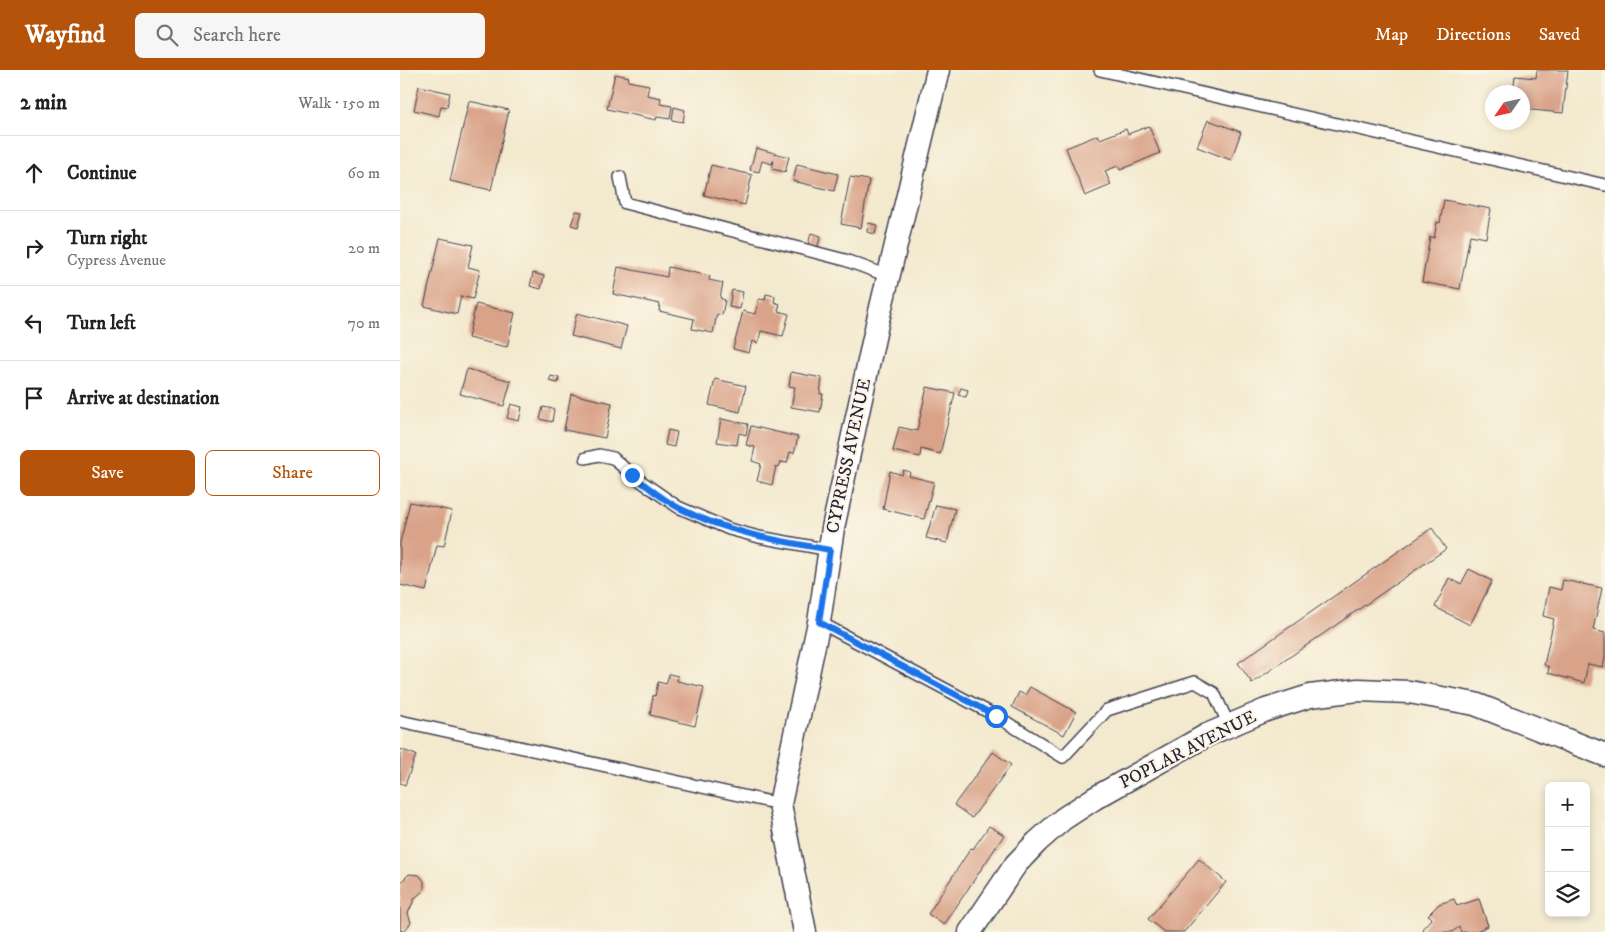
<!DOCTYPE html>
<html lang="en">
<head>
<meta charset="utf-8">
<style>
  body { margin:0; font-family:"IM FELL DW Pica",serif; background:#f6f6f6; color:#222 }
  .controls { position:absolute; right:15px; bottom:15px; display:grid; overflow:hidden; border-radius:8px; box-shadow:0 2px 8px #0003 }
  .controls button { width:45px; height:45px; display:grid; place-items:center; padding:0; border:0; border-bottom:1px solid #e0e0e0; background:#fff; color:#222; font:25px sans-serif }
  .compass { position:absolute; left:1085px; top:15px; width:45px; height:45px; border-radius:50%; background:#fff; box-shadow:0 2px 8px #0003; rotate:236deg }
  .stop { position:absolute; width:15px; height:15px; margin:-11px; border:4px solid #1a73e8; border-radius:50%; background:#fff }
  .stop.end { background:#1a73e8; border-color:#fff; box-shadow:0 1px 5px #0008 }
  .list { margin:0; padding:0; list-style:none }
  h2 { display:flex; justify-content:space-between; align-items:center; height:65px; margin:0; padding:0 20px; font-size:21px }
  h2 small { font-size:16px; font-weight:400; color:#767676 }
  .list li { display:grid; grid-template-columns:32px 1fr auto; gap:15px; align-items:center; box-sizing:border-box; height:75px; padding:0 20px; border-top:1px solid #e0e0e0 }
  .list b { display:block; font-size:19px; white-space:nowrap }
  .list p { margin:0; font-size:16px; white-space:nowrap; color:#767676 }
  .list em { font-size:16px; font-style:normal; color:#767676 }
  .actions { display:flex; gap:10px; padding:15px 20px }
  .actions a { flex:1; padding:11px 0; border:1px solid #b45309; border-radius:8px; text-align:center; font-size:18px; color:#b45309 }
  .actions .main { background:#b45309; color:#fff }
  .icon { flex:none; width:28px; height:28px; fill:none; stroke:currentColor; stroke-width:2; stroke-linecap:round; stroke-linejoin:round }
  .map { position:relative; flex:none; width:1205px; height:862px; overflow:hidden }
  header { display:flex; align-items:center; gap:30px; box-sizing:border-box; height:70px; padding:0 25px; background:#b45309; color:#fff }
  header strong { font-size:24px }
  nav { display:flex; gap:28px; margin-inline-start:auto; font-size:18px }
  .search { width:350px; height:45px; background:#f6f6f6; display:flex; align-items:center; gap:12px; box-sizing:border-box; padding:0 18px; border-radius:8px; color:#767676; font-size:19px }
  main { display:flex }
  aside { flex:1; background:#fff }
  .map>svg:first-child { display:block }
  .building { fill:#d9a389 }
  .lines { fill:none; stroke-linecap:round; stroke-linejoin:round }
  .lane-casing { stroke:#414051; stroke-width:14 }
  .street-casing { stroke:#414051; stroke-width:25 }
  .lane { stroke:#fff; stroke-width:11 }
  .street { stroke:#fff; stroke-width:22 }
  .route { stroke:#1a73e8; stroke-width:6 }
  .labels { text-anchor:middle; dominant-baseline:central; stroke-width:4.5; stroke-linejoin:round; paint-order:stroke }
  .street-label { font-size:18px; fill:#22223b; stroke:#fcf5e5 }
</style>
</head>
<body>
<header>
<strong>Wayfind</strong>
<div class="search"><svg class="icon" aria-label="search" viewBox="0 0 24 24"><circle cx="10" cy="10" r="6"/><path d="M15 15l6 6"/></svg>Search here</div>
<nav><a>Map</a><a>Directions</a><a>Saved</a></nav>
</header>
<main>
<aside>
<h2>2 min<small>Walk · 150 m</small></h2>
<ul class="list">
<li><svg class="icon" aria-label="ahead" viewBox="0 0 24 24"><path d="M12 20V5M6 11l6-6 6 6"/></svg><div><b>Continue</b></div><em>60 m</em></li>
<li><svg class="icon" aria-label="right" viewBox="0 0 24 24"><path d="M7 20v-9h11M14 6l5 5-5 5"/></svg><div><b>Turn right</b><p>Cypress Avenue</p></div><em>20 m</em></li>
<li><svg class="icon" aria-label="left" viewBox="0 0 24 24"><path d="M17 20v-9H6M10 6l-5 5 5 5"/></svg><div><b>Turn left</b></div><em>70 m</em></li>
<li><svg class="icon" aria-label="arrive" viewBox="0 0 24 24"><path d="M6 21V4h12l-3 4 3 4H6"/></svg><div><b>Arrive at destination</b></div></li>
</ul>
<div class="actions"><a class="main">Save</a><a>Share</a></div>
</aside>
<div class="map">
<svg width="1205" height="862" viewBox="0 0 1205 862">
  <rect width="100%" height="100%" fill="#fcf5e5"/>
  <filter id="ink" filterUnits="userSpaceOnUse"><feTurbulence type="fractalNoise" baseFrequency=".02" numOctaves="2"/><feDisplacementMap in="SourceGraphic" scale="10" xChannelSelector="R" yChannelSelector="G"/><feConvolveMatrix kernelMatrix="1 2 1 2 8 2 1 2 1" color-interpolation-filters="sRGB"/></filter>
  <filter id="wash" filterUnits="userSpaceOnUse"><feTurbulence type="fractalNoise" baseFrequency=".0096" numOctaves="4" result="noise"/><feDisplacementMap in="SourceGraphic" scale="20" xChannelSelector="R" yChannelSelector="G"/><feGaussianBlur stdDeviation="1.12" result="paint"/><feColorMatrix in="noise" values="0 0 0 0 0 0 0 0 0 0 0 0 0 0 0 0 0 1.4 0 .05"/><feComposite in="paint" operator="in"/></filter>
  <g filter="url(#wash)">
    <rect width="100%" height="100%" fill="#f3e9ce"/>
    <g id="blocks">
      <!-- building -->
      <path class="building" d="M1137,0h31l-5,43 -41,-4v-17h-9l2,-16 21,2z
        M215,4l14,3 -1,4 21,4 -2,10 14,3 -1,6 12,2 -2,13 -13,-2 -1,3 -49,-11z
        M19,16l31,7 -3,14 -6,-1 -2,10 -25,-6z
        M69,31l40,9 -18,80 -41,-9z
        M274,37l11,3 -2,12 -11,-2z
        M808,50l33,12 -10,28 -34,-13z
        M749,56l11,27 -40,17 -2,-4 -13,5 6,14 -26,11 -19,-48 32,-13 2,4 26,-10 2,5z
        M356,78l33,9 -4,15 -13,-3 2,-8h-1l-1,3 -10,-3 -3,11 -9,-2z
        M397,94l41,10 -4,17 -41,-10z
        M311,95l41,10 -7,30 -41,-10z
        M450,107l19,3 -8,48 -20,-4z
        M1044,130l47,9 -5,29 -16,-3 -10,54 -38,-7 8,-45 4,1 3,-16 3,1z
        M176,141l6,1 -4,15 -7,-2z
        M468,153l9,2 -2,9 -8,-2z
        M411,163l10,3 -4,12 -9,-3z
        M40,168l33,7 -5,22 12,3 -7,29 -12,-3 -4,18 -33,-8z
        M218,197l49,10 1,-10 42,9 -1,4 14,3 -3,15 5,2 -3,15 -5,-1 -4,19 -21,-4 2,-10 -35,-8 1,-7 -47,-10z
        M133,203l11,3 -3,13 -11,-3z
        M332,220l11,2 -3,17 -11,-2z
        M366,224l9,2 -1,6 6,2 -2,7 11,3 -6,22 -22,-5 -3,12 -6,-2 -3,12 -16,-4 10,-38 12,3 4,-15 6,1z
        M76,234l39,9 -8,34 -39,-9z
        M177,243l50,13 -6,23 -50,-13z
        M67,299l44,12 -7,25 -44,-12z
        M391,302l31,6 -2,16h3l-3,18 -29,-5 4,-20 -6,-1z
        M151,306l8,2 -1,5 -9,-2z
        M315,309l31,7 -6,26 -31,-7z
        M527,317l28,6 -15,61 -19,-5 -1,8 -27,-6 6,-24 18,4z
        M561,318l7,2 -2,7 -8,-2z
        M171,324l41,9 -7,35 -41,-8z
        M111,334l11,3 -3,14 -12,-3z
        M143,337l11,2 -2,13 -12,-3z
        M321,349l27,5 -2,11 -7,-2 -2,12 -20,-3z
        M351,356l47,11 -4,16 -4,-1 -3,11 -6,-1 -2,5 -3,-1 -4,19 -15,-4 4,-17 -9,-3 3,-14 -9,-2z
        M268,360l9,2 -3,15 -9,-2z
        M503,400l7,2 -1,4 25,6 -10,37 -41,-10 7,-38 12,4z
        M10,432l42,9 -8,35 -7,-1 -11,46 -26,-6v-42z
        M536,435l19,4 -8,34 -21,-5z
        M1032,458l14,21 -194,134 -14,-20z
        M1069,499l23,12 -22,44 -35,-18 14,-29 12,6z
        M1163,510l39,8 -9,42 12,3v25l-2,9 -15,-3 -4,19 -36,-10 1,-6 -5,-2 10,-46 -11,-3 6,-29 12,3z
        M269,604l9,2 -1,5 27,6 -9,39 -45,-11 3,-20 2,1 3,-14 8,2z
        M630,617l46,25 -12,23 -52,-28 7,-15 6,3z
        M0,679l16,6 -11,30 -5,-2z
        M593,682l18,13 -39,53 -18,-13z
        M589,756l15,9 -60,90 -16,-11 43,-66 2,1z
        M799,789l27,23 -42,50h-20l-16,-13z
        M9,804l10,1 5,6v9l-9,8 -7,15 3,10 -6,7 -5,1v-48z
        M1054,829l3,7 22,-7 9,27 -14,6h-13l-2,-5 -7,5h-29l1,-1 -2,-2 10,-11 -4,-3 11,-11z"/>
    </g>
  </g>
  <g filter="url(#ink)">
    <use href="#blocks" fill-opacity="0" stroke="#414051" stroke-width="1"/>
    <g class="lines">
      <!-- lane casing -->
      <g class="lane-casing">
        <path id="lane" d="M700,0l505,115
          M220,107l5,26 220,57 43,16
          M186,388l13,-3 14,3 19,17 46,32 51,22 30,8 71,13
          M419,552l177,94 67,41 44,-47 88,-28 19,11 15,32
          M0,651l380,83"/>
      </g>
      <!-- street casing -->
      <g class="street-casing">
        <path id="street" d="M405,862l-25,-128 39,-182 14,-94 44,-204 61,-254
          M570,862l46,-68 21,-22 26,-23 32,-21 112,-63 59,-25 44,-14 48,-6 51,2 66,12 130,51"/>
      </g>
      <!-- lane -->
      <use href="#lane" class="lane"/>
      <!-- street -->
      <use href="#street" class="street"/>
    </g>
  </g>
  <g class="lines" filter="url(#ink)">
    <!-- route -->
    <path class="route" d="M232,405c15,11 30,24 47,33 47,24 99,33 151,42l-11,72 177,94"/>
  </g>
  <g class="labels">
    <!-- street labels -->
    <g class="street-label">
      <text transform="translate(449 386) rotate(-78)">CYPRESS AVENUE</text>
      <text transform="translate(788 680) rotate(-27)">POPLAR AVENUE</text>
    </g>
  </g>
</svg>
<div class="controls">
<button>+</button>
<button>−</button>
<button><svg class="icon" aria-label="layers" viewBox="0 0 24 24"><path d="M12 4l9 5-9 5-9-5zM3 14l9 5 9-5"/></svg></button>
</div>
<svg class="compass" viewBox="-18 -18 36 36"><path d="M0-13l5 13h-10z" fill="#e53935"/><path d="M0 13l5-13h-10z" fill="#767676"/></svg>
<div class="stop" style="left:596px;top:646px"></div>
<div class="stop end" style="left:232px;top:405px"></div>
</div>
</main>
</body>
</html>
